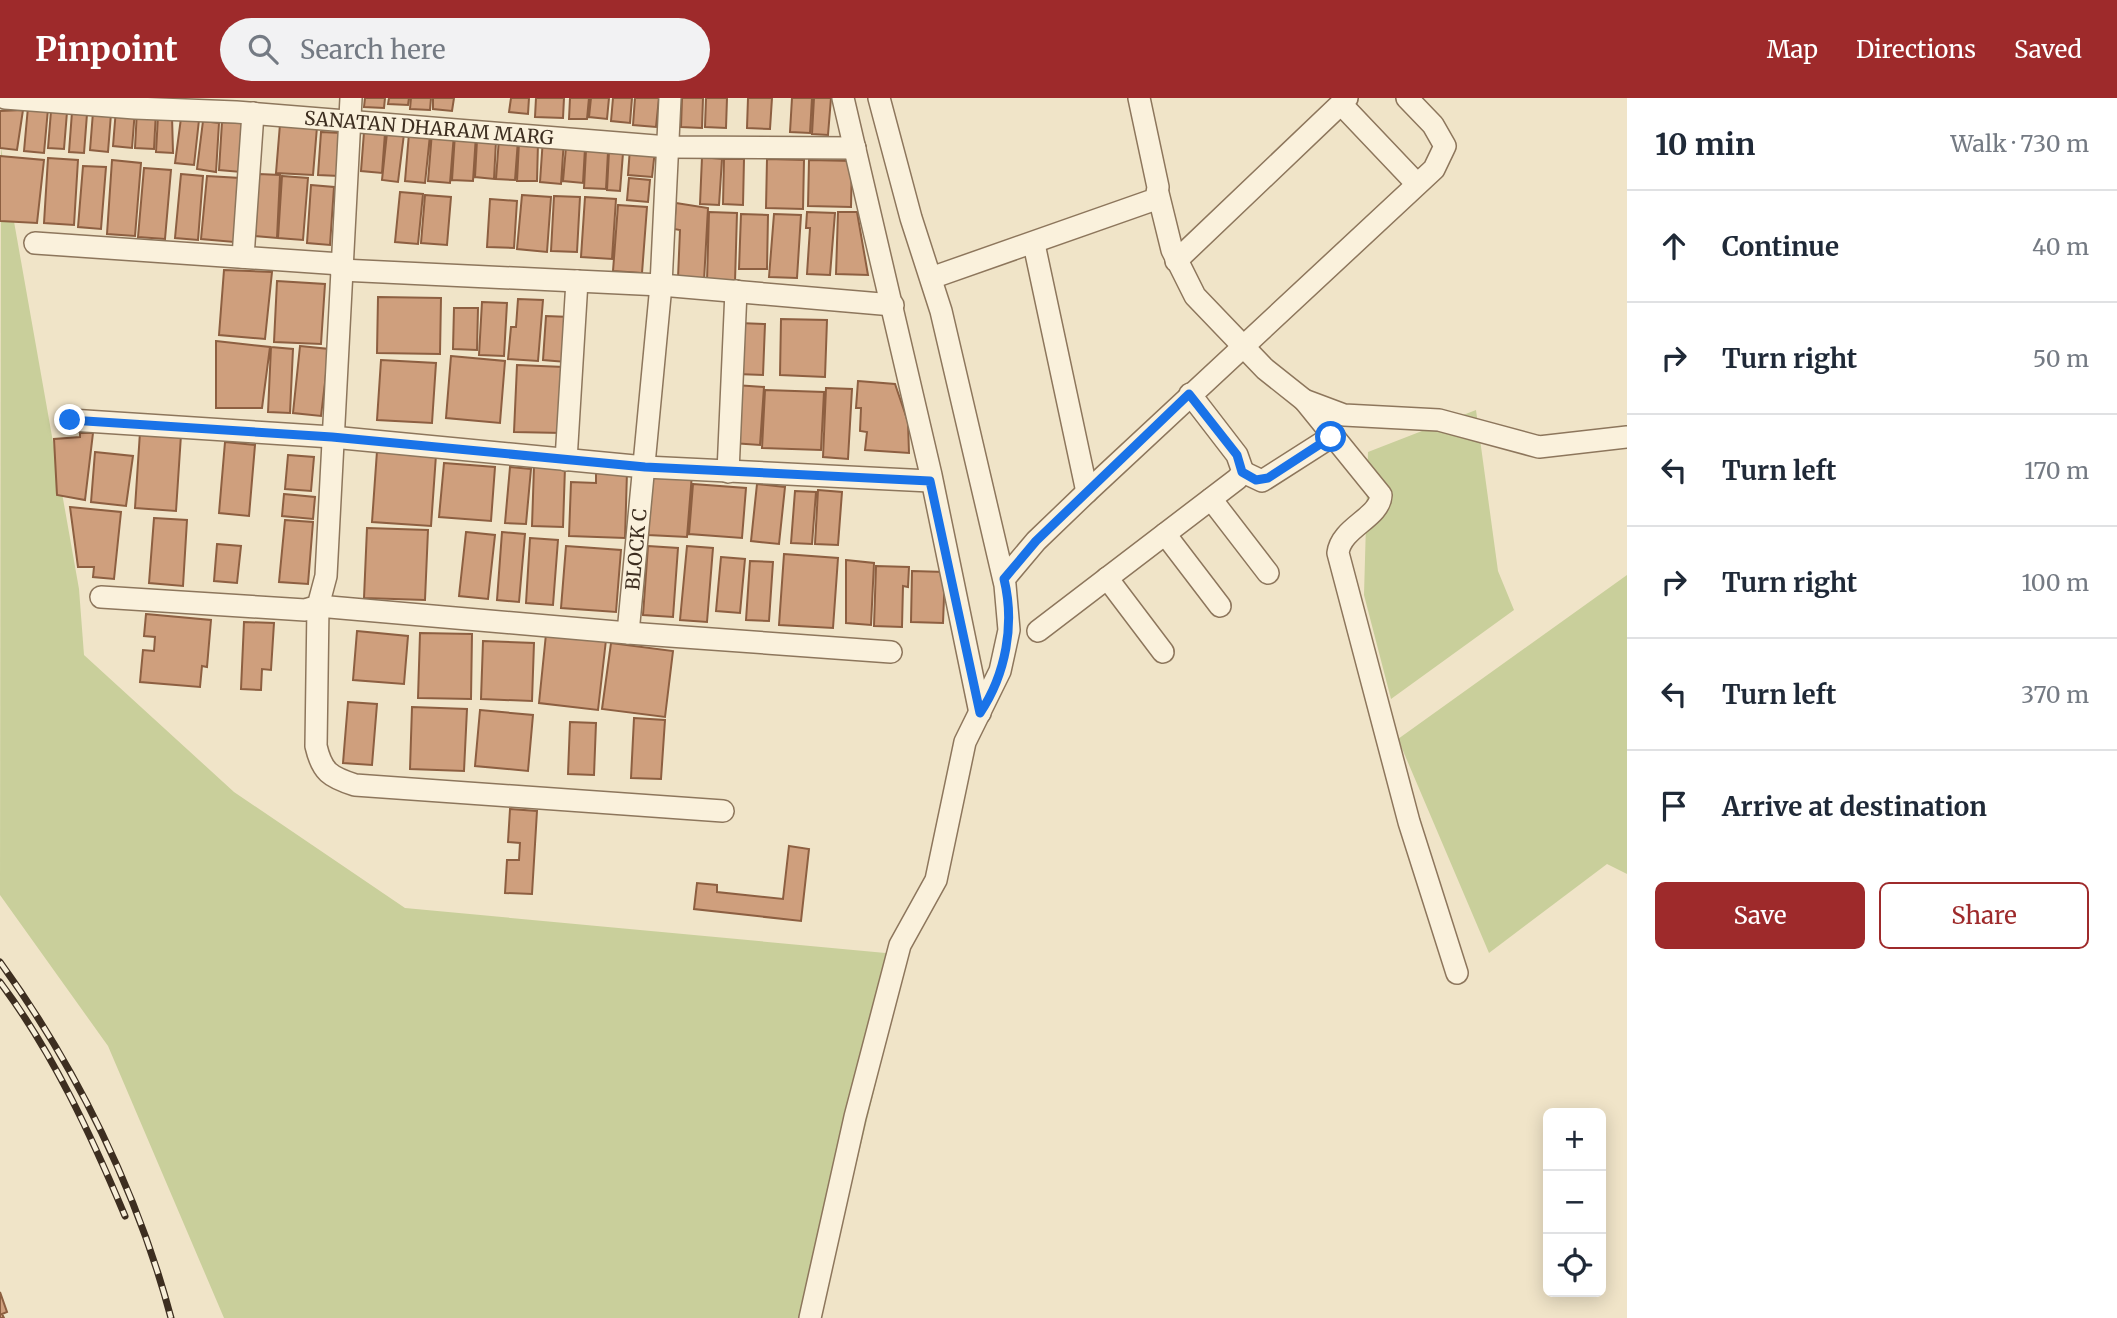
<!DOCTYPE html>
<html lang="en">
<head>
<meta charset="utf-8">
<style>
  body { margin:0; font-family:Merriweather,serif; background:#f2f2f3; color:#1f2937 }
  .controls { position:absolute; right:21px; bottom:21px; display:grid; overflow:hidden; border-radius:10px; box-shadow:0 4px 18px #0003 }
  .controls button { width:63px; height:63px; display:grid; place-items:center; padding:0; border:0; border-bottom:2px solid #e0e1e3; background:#fff; color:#1f2937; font:35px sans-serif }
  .stop { position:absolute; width:21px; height:21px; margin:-16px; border:5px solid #1a73e8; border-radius:50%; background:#fff }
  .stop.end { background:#1a73e8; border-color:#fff; box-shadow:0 2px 7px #0008 }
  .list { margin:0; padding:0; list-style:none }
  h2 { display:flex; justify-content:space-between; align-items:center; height:91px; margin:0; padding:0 28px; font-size:30px }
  h2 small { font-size:23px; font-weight:400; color:#747a83 }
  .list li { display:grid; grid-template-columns:46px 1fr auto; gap:21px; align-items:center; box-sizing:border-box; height:112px; padding:0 28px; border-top:2px solid #e0e1e3 }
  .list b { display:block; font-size:26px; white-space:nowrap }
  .list em { font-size:23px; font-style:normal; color:#747a83 }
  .actions { display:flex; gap:14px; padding:21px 28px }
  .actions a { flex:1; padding:16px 0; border:2px solid #9e2a2b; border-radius:10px; text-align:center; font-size:24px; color:#9e2a2b }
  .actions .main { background:#9e2a2b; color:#fff }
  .icon { flex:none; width:38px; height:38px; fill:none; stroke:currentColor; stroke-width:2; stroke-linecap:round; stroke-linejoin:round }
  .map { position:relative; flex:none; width:1627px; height:1220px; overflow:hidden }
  header { display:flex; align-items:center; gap:42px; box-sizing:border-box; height:98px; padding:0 35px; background:#9e2a2b; color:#fff }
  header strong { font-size:33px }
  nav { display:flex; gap:38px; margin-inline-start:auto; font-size:24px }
  .search { width:490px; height:63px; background:#f2f2f3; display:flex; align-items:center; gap:18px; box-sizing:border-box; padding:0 24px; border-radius:38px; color:#747a83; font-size:26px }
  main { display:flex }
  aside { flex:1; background:#fff }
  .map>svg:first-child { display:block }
  .green { fill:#c9cf9b }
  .building { fill:#cf9f7d; stroke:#8d5f41; stroke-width:2 }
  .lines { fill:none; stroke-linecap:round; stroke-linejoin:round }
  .minor-casing { stroke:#8d765c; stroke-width:24 }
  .minor { stroke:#faf1dc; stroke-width:21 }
  .rail-casing { stroke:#3d2e20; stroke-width:7 }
  .rail { stroke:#f7eed8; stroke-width:4.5; stroke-dasharray:13; stroke-linecap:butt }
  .route { stroke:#1a73e8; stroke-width:9 }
  .labels { text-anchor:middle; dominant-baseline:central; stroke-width:5; stroke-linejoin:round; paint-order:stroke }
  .street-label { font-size:19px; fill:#3d2e20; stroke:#f7eed8 }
</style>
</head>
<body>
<header>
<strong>Pinpoint</strong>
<div class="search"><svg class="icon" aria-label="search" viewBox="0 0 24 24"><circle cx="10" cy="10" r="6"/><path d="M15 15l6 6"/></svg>Search here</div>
<nav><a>Map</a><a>Directions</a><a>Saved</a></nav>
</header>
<main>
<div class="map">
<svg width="1627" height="1220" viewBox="0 0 1627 1220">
  <rect width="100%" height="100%" fill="#f0e4c8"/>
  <!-- green -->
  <path class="green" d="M1,50l78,441 5,66 150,137 171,116 502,47 -88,363h-595l-116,-272 -108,-151z
    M1476,312l22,161 16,39 -123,89 -27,-104 4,-143z
    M1627,477v299l-20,-10 -118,89 -91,-214z"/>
  <!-- building -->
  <path class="building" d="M365,0h20l-1,10 -20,-1z
    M389,0h20l-1,7 -20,-1z
    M411,0h20l-1,12 -20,-1z
    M433,0h21l-2,13 -19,-2z
    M511,0h18l-1,16 -19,-2z
    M536,0h28l-1,20 -28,-1z
    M570,0h19l-2,21h-18z
    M591,0h18l-2,21 -18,-2z
    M613,0h19l-2,25 -19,-2z
    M635,0h24l-3,29 -23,-2z
    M682,0h21l-1,30 -21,-1z
    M706,0h21l-1,30 -21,-1z
    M748,0h24l-2,31 -23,-1z
    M792,0h20l-2,35 -20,-1z
    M814,0h17l-3,37 -16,-1z
    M28,9l20,2 -4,44 -20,-2z
    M116,11l19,1 -3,38 -19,-2z
    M23,12l-6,40 -17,-2v-37z
    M137,12l19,1 -2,38 -19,-1z
    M51,13l16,1 -3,37 -16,-1z
    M72,14l15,2 -3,39 -15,-1z
    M93,14l18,2 -3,38 -18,-2z
    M158,18h14l1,37 -17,-1z
    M181,20l18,2 -5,45 -19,-2z
    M203,23l16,2 -3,49 -19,-3z
    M222,24l23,1 -4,49 -22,-2z
    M280,26l37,3 -4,48 -37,-2z
    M321,34l21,1 -3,43 -21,-1z
    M364,34l21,1 -3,40 -21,-2z
    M432,34l22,2 -4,49 -22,-2z
    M387,35l17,1 -6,48 -16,-2z
    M409,35l21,2 -5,48 -20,-2z
    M455,36l21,1 -3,46 -21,-1z
    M499,40l19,2 -3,40 -19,-1z
    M543,40l21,2 -3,44 -21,-2z
    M477,42l19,1 -2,38 -19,-2z
    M519,44l19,1 -1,38h-20z
    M566,49l19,1 -2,35 -20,-2z
    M630,50l25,2 -3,27 -24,-2z
    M586,52l22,2 -2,37 -22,-1z
    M609,53l14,2 -3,38 -13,-1z
    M0,58l44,4 -7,63 -37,-2z
    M702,59l20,2 -3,46 -19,-1z
    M48,60l30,2 -4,65 -30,-2z
    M724,61h20l-1,46 -20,-1z
    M767,61l37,1 -1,49 -37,-1z
    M112,62l29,3 -6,73 -28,-2z
    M809,62l43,1 -1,46 -43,-1z
    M83,68l23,1 -5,62 -23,-2z
    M144,70l27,2 -6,69 -27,-2z
    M181,76l22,2 -5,64 -23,-2z
    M259,76l21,1 -3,63 -22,-2z
    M207,78l33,2 -6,64 -33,-3z
    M282,78l26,2 -5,62 -25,-2z
    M629,80l21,2 -2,22 -21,-2z
    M311,87l23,2 -4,58 -23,-2z
    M400,94l23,2 -5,50 -23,-2z
    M425,97l26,2 -4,48 -26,-2z
    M522,97l29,2 -4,55 -30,-3z
    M554,98l26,1 -3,55 -26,-1z
    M585,99l31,2 -4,60 -31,-2z
    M490,101l27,2 -3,47 -27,-1z
    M676,105l32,5 -4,73 -26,-3 2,-48 -6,-1z
    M618,107l29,2 -5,66 -29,-2z
    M709,114l28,1 -2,69 -28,-1z
    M807,114l28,1 -5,62 -23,-1 3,-46h-4z
    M838,114h19l11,63 -32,-1z
    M741,116l27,1 -1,54h-28z
    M774,116l27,1 -4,63 -28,-1z
    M224,172l48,2 -7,67 -46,-4z
    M277,183l48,3 -4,60 -47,-2z
    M378,199l63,1 -1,56 -63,-1z
    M518,201l25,1 -5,61 -30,-2 3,-32h5z
    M482,204l25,1 -3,53 -25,-1z
    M454,210h24l-1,42 -24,-1z
    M546,218l24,1 -4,45 -23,-2z
    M781,221l46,1 -2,57 -45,-2z
    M739,225l26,1 -2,51 -26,-1z
    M216,243l54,6 -8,61h-46z
    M300,248l29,3 -8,67 -28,-3z
    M271,249l22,2 -3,64 -22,-1z
    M451,258l54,5 -5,62 -54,-5z
    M381,262l55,3 -4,60 -55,-3z
    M517,267l47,2 -2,66 -48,-1z
    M858,283l37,3 13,38 1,31 -44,-3 2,-18 -7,-1 1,-23h-5z
    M735,287l29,2 -4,58 -28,-2z
    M826,290l26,1 -4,70 -25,-2z
    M765,292l59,2 -3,58 -59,-2z
    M140,334l41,3 -5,76 -41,-3z
    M80,335h13l-8,67 -28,-5 -3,-56 26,-2z
    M225,344l30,3 -6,71 -30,-3z
    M377,353l59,4 -5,71 -59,-4z
    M95,354l38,4 -7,50 -35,-4z
    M288,357l26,2 -3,34 -26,-2z
    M444,365l51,4 -4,54 -52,-4z
    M534,368l31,1 -2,60 -31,-1z
    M510,369l21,2 -5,55 -21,-1z
    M596,373l31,1 -2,66 -56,-2 2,-54 25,1z
    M653,374l39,2 -5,63 -39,-2z
    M693,386l53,4 -4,50 -53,-4z
    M757,386l28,3 -6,57 -28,-3z
    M818,392l24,2 -4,53 -23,-1z
    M795,393l21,1 -4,52 -21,-1z
    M284,396l31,3 -2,22 -31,-3z
    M70,409l51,5 -7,67 -21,-2 1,-10h-16z
    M154,420l33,2 -4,66 -34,-3z
    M285,422l28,2 -5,62 -29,-2z
    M367,430l61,2 -3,70 -61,-2z
    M466,434l29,3 -7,64 -29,-3z
    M502,434l23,2 -6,68 -22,-2z
    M530,440l28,2 -5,65 -27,-2z
    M217,446l24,2 -4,37 -23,-2z
    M566,448l55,4 -5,62 -55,-4z
    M648,448l30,2 -5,69 -30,-2z
    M687,448l26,2 -6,74 -27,-2z
    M784,456l54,4 -5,70 -54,-3z
    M721,459l24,2 -5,54 -24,-2z
    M846,462l28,3 -3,62 -25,-2z
    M750,463l23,1 -4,59 -23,-1z
    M876,468l33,1 -1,20 -5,-1 -1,41 -28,-1z
    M912,473l33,1 -2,51 -32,-1z
    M146,516l65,6 -4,47 -5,-1 -2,21 -60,-5 3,-32 11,1 1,-14 -11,-1z
    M244,524l30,1 -3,47 -9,-1 -1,21 -20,-1z
    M357,533l51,5 -4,48 -51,-4z
    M420,535l52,1 -1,65 -53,-1z
    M546,536l60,6 -8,70 -59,-7z
    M483,543l51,2 -2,58 -51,-2z
    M611,545l62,8 -8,66 -63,-8z
    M348,604l29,2 -5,61 -29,-2z
    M412,609l55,2 -3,62 -54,-2z
    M480,612l53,5 -5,56 -53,-5z
    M634,620l31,2 -4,59 -30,-1z
    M570,624l26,1 -2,52 -26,-1z
    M510,711l27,2 -5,83 -27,-1 2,-33h12l1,-17 -12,-1z
    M789,748l20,3 -8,72 -107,-12 3,-26 20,2v7l66,7z
    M0,1194l7,20 -5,2 2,4h-4z"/>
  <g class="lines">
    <!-- minor casing -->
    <g class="minor-casing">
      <g id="minor">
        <path id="s1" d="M5,0l130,10 101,4 432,35 187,1"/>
        <path d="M843,0l88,377 49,238"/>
        <path d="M1341,6l76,80"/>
        <path d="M1158,95l14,57 23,46 70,73 39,31 40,15 95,5 100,27 88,-10"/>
        <path d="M35,145l306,21"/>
        <path d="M1034,146l53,248"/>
        <path d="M243,159l10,-144"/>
        <path d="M1176,163l171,-163"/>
        <path d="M341,172l320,15 232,20"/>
        <path d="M931,180l225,-79 2,-12 -19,-89"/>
        <path d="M1304,302l77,95c-1,23 -40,32 -43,58l71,269 48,151"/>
        <path d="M70,322l262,17 313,30 285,14"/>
        <path d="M566,362l11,-179"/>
        <path d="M728,374l8,-181"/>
        <path d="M1243,374l19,9 69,-44"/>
        <path d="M1211,401l57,74"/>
        <path d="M1165,436l55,72"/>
        <path d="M1107,480l56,74"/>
        <path d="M1004,481l32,-38 51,-49 347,-323 11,-23 -12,-21 -26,-27"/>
        <path d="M101,499l204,13 13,-4 8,-30 25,-478"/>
        <path d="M1038,533l199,-152 6,-7 -6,-17 -47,-61"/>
        <path id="s2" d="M628,535l33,-348 9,-187"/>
        <path d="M723,713l-368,-26c-25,-8 -33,-13 -39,-39l2,-140 310,27 263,19"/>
        <path d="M810,1220l45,-201 45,-172 36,-65 29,-138 35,-71 9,-41 -4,-45 -64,-274 -30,-93 -32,-120"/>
      </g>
    </g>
    <!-- minor -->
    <use href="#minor" class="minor"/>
    <!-- rail casing -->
    <g class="rail-casing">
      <path id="rail" d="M0,864c76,105 138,231 171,356
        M0,884c53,71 91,153 125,234"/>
    </g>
    <!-- rail -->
    <use href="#rail" class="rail"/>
  </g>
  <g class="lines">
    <!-- route -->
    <path class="route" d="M70,322l262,17 313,30 285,14 50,232c26,-39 35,-89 24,-134l32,-38 153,-147 48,61 5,17 14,8 12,-2 63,-41"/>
  </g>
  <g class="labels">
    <!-- street labels -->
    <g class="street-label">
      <text stroke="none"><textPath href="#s1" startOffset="425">SANATAN DHARAM MARG</textPath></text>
      <text stroke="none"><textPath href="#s2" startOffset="84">BLOCK C</textPath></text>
    </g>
  </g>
</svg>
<div class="controls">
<button>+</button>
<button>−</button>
<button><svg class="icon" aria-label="locate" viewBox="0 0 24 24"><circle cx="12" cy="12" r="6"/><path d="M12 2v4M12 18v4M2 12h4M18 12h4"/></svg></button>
</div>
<div class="stop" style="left:1331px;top:339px"></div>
<div class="stop end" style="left:70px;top:322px"></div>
</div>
<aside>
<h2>10 min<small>Walk · 730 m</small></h2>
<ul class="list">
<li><svg class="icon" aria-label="ahead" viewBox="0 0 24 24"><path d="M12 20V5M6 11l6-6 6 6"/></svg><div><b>Continue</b></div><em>40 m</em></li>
<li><svg class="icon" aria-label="right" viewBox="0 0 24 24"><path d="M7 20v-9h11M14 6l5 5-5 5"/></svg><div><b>Turn right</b></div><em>50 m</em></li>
<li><svg class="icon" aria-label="left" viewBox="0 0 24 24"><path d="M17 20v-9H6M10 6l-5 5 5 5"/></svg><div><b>Turn left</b></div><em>170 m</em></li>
<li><svg class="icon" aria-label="right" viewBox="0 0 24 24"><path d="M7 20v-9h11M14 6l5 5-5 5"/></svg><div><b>Turn right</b></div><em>100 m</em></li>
<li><svg class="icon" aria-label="left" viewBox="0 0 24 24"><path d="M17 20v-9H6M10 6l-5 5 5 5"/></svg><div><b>Turn left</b></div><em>370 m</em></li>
<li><svg class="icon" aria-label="arrive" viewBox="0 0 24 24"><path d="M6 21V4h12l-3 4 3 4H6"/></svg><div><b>Arrive at destination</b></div></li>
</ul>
<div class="actions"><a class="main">Save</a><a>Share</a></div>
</aside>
</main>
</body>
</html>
